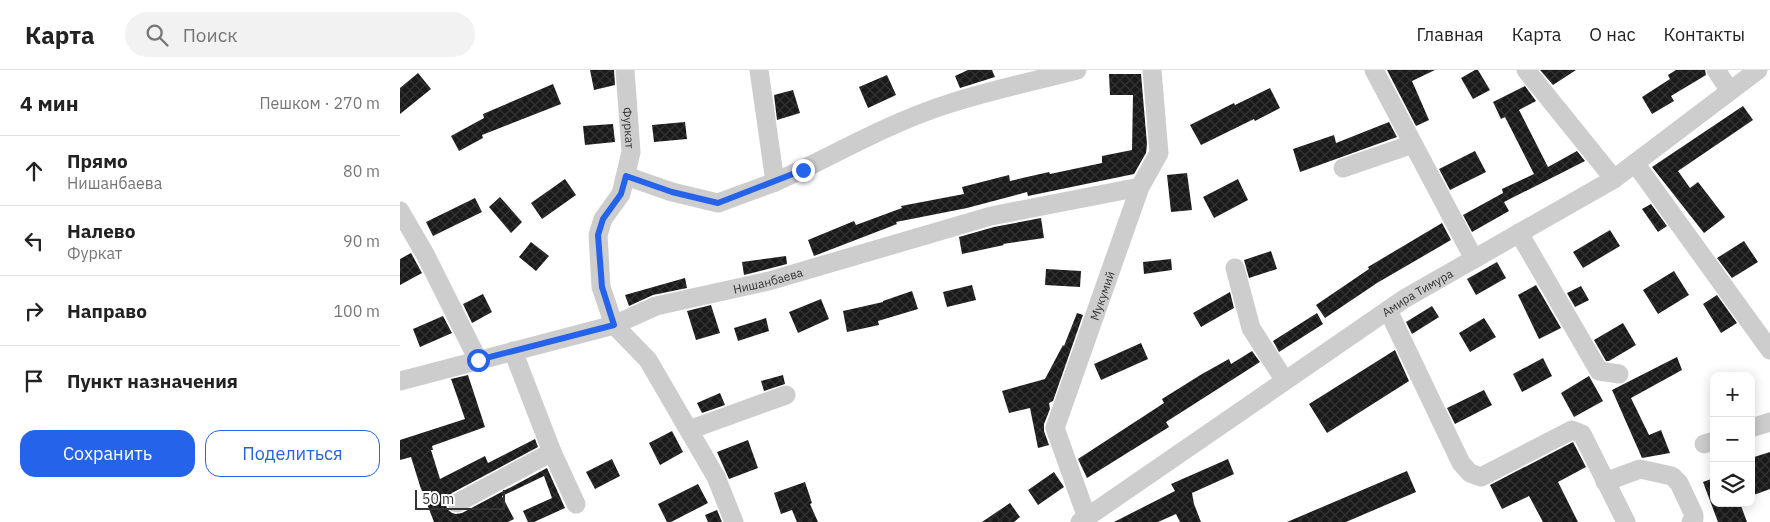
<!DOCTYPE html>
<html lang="ru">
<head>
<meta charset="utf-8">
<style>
  body { margin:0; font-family:"IBM Plex Sans",sans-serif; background:#f2f2f2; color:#222 }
  .controls { position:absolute; right:15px; bottom:15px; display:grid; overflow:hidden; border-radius:10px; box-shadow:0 2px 12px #0003 }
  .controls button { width:45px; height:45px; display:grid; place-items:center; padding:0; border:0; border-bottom:1px solid #e0e0e0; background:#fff; color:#222; font:25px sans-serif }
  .scale { position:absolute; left:15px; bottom:12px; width:90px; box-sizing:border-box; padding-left:5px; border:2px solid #333; border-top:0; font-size:14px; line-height:18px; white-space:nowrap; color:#333; -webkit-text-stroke:4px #fff; paint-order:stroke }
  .stop { position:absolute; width:15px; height:15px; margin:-11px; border:4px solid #2563eb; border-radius:50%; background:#fff }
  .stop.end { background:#2563eb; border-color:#fff; box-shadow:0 1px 5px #0008 }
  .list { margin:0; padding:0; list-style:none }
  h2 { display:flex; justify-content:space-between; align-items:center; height:65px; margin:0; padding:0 20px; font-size:21px }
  h2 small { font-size:16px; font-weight:400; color:#767676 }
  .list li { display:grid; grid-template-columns:32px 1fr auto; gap:15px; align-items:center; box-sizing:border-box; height:70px; padding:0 20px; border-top:1px solid #e0e0e0 }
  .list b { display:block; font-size:19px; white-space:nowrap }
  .list p { margin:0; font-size:16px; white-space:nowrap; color:#767676 }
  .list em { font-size:16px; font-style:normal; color:#767676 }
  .actions { display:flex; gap:10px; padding:15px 20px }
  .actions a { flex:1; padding:11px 0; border:1px solid #2563eb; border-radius:15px; text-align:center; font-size:18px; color:#2563eb }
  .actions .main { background:#2563eb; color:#fff }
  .icon { flex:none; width:28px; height:28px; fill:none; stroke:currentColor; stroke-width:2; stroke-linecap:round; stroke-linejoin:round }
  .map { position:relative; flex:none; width:1370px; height:452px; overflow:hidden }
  header { display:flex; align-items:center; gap:30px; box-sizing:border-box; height:70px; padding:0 25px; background:#fff; border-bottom:1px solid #e0e0e0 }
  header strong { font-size:24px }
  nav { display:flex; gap:28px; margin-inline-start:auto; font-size:18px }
  .search { width:350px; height:45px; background:#f2f2f2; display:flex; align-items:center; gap:12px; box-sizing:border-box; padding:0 18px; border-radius:28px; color:#767676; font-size:19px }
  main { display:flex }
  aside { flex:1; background:#fff }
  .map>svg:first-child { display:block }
  .building { fill:url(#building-cross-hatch) }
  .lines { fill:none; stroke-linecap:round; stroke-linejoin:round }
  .minor { stroke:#cdcdcd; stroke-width:19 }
  .route { stroke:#2563eb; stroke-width:6 }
  .labels { text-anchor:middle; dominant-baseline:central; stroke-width:5; stroke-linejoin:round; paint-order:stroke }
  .street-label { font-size:12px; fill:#333; stroke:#fff }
</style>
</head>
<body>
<header>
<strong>Карта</strong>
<div class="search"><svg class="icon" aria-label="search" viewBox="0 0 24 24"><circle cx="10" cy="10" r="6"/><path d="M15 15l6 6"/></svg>Поиск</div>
<nav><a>Главная</a><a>Карта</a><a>О нас</a><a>Контакты</a></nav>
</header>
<main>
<aside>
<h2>4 мин<small>Пешком · 270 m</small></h2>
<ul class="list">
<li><svg class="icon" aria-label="ahead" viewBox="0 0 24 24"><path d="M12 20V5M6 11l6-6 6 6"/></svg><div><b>Прямо</b><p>Нишанбаева</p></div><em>80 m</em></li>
<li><svg class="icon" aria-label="left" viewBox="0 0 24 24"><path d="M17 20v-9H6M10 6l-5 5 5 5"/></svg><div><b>Налево</b><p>Фуркат</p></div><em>90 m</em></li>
<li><svg class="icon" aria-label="right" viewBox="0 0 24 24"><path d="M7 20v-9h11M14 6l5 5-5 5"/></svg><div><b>Направо</b></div><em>100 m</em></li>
<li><svg class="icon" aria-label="arrive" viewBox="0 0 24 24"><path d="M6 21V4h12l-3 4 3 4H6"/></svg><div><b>Пункт назначения</b></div></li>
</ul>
<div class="actions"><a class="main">Сохранить</a><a>Поделиться</a></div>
</aside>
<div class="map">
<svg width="1370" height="452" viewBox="0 0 1370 452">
  <defs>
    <pattern id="building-cross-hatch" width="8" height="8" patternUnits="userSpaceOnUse" patternTransform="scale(1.25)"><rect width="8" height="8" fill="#1a1a1a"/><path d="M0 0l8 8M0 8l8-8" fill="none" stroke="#333"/></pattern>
  </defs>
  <rect width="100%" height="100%" fill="#fff"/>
  <!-- building -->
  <path class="building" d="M190,0h24l1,15 -21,5z
    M568,0h24l3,7 -35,11 -5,-12z
    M987,0h48l-23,11 17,39 -13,6z
    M1075,0h3l12,20 -17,9 -12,-21z
    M1140,0h36l-23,15z
    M1276,0h29l1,5 -35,21 3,5 -22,13 -10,-17 28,-18 -2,-4z
    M18,3l13,16 -31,25v-26z
    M709,4h32l6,70 -1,9 -12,21 -106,22 -1,-4 -60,16 -71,14 1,2 -83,32 -6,-16 46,-19 2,4 46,-17 -1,-2 63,-12 -2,-7 47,-12 1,6 39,-9 1,2 52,-11v-7l30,-6 1,-55h-23z
    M487,5l9,20 -28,13 -9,-21z
    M153,14l8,20 -79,31 1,3 -24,13 -8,-15 33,-18 -1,-4z
    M1125,16l11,15 -17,9 29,57 29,-16 8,10 -81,41 5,9 -37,21 -9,-17 40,-22 -1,-4 32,-15 -29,-57 -4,2 -8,-17z
    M870,18l10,20 -25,13 -1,-2 -53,26 -11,-20 44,-22 1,2z
    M393,20l7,23 -23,7 -3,-25z
    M1343,36l10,14 -75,51 12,17 8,-6 27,35 -21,16 -52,-66z
    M285,52l2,17 -33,3 -2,-17z
    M989,52l8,15 -97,35 -7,-23 41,-14 2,8z
    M213,54l2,18 -30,3 -2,-19z
    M1075,81l11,21 -36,18 -11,-21z
    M787,103l5,37 -21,2 -4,-37z
    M165,109l11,16 -34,24 -11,-16z
    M838,109l10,21 -34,18 -11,-21z
    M100,127l22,25 -11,11 -22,-26z
    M75,128l7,14 -49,24 -7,-14z
    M1251,134l16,22 -9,6 -16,-23z
    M641,148l3,20 -41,6 1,1 -42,9 -3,-17 35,-10z
    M1042,153l9,17 -74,43 -52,35 -9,-13 53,-36 -1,-2z
    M1210,160l10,16 -37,22 -10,-16z
    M1344,171l14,21 -26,16 -15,-20z
    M131,172l18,14 -13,15 -17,-14z
    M871,181l6,18 -28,9 -5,-18z
    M11,183l11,20 -22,12v-26z
    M386,186l1,8 -43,11 -2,-13z
    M771,189l1,11 -28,4 -1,-12z
    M1097,192l9,16 -30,17 -9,-16z
    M646,199l35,2 -1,16 -35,-2z
    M1274,201l15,24 -31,19 -15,-24z
    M285,208l2,10 -34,7 -24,11 -4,-11z
    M572,215l4,15 -29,7 -4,-15z
    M1136,215l25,43 -22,11 -21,-44z
    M1181,216l8,14 -14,7 -8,-14z
    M512,221l6,18 -40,12 1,4 -32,7 -4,-21 40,-9v-1z
    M830,222l4,16 -33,19 -8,-14z
    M83,224l9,18 -20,11 -9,-19z
    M1317,225l20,28 -16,10 -18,-29z
    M421,229l8,20 -31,14 -9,-21z
    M311,235l9,28 -24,7 -9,-29z
    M1032,236l7,11 -27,17 -6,-12z
    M677,243l6,2 -30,86 -4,2 1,6 -6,15v7l5,14 -11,3 -8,-40 -21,5 -7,-22 43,-12 18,-34 1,1z
    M917,243l6,11 -44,28 -6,-11z
    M43,246l9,17 -32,14 -7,-18z
    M366,248l3,13 -31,10 -4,-13z
    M1084,248l12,19 -26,15 -11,-19z
    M1223,253l13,22 -27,16h-3l-12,-21z
    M741,273l7,16 -47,21 -7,-16z
    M995,280l14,31 -82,52 -18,-29z
    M852,281l8,11 -94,60 3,5 -82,51 -9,-19 86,-56 -2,-4 40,-25 27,-15 2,5z
    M1277,287l5,13 -51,28 18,37 12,-5 9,23 -28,5 -30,-68z
    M1143,288l9,18 -30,16 -9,-18z
    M68,305l17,52 -53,19 1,4h-2l9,29 45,-23 3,7 47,-24 3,8 -86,46 -4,4 -2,5 1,7 5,4 4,1 6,-1 85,-45 18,40 -31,14h-6l-5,-11 29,-13 -8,-22 -42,20 12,23 -6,3h-74l-14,-36 -9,-29 -11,3v-20l65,-21 -14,-40z
    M383,305l2,9 -21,7 -3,-10z
    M1189,306l14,25 -29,16 -13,-24z
    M1084,320l8,15 -37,19 -8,-16z
    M320,323l5,12 -23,8 -5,-10z
    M272,361l11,21 -23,13 -11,-22z
    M348,370l10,28 -29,11 -12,-27z
    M1173,372l13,25 -28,15 20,40h-35l-14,-26 -27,13 -12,-24z
    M1370,382v37l-19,7v-38z
    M212,389l8,17 -25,13 -9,-17z
    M828,389l6,15 -42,19 2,11 7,18h-21l-4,-8 -18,8h-44l61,-31 -4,-7z
    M1007,401l9,21 -70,30h-59z
    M654,402l10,15 -26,18 -10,-15z
    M1314,408v25h26l7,19h-29l-15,-40z
    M405,412l7,21 -2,1 8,18h-21l-5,-12 -11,4 -7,-21z
    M298,414l10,19 -37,19h-4l-9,-18z
    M610,433l10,14 -6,5h-32z
    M317,440l5,12h-14l-3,-7z"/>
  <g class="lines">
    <!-- minor -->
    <g class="minor">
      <path id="s1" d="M225,0l6,82 -10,42 -18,25 -5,16 3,52 13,38 34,35 68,117 18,45"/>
      <path d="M974,0l100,189"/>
      <path d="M1126,0l88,109"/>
      <path d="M1316,0l14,21"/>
      <path d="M1235,93l135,187"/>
      <path d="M943,98l70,-24"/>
      <path d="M226,106l46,16 46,11 57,-21 -16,-112"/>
      <path d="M375,112c58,-26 113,-59 173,-78 43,-14 87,-23 129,-34"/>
      <path d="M0,141l25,43 53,106"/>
      <path d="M1119,163l80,138 20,3"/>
      <path d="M835,198l16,60 34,53"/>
      <path d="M988,240l73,153 9,10 11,4 91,-47 10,4 44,88"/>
      <path d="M113,281l39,101 24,52"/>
      <path id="s2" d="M0,311l214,-56 42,-19 113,-25 222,-65 149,-29"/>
      <path d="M1351,358l19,-6"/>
      <path d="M289,360l97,-35"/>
      <path d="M1304,374l10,-3"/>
      <path d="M1205,412l35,-13 32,7 7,7 15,32v4l-3,3"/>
      <path d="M57,433l95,-51"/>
      <path id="s3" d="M687,448l-32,-90 85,-241 19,-34 -7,-83"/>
      <path id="s4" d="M680,452l324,-223 210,-120 144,-109"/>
    </g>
  </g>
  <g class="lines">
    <!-- route -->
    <path class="route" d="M78,290l136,-35 -12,-38 -4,-52 5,-16 18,-25 5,-18 46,16 46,11 85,-33"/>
  </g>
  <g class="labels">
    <!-- street labels -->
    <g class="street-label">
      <text stroke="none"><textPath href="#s1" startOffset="58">Фуркат</textPath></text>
      <text stroke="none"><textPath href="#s2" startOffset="382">Нишанбаева</textPath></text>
      <text stroke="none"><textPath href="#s4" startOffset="408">Амира Тимура</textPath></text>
      <text stroke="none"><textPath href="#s3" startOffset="236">Мукумий</textPath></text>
    </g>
  </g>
</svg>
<div class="controls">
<button>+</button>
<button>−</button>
<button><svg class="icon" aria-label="layers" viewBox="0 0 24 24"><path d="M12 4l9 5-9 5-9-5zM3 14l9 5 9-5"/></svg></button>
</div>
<div class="scale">50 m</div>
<div class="stop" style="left:78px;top:290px"></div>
<div class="stop end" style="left:403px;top:100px"></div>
</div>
</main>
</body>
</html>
